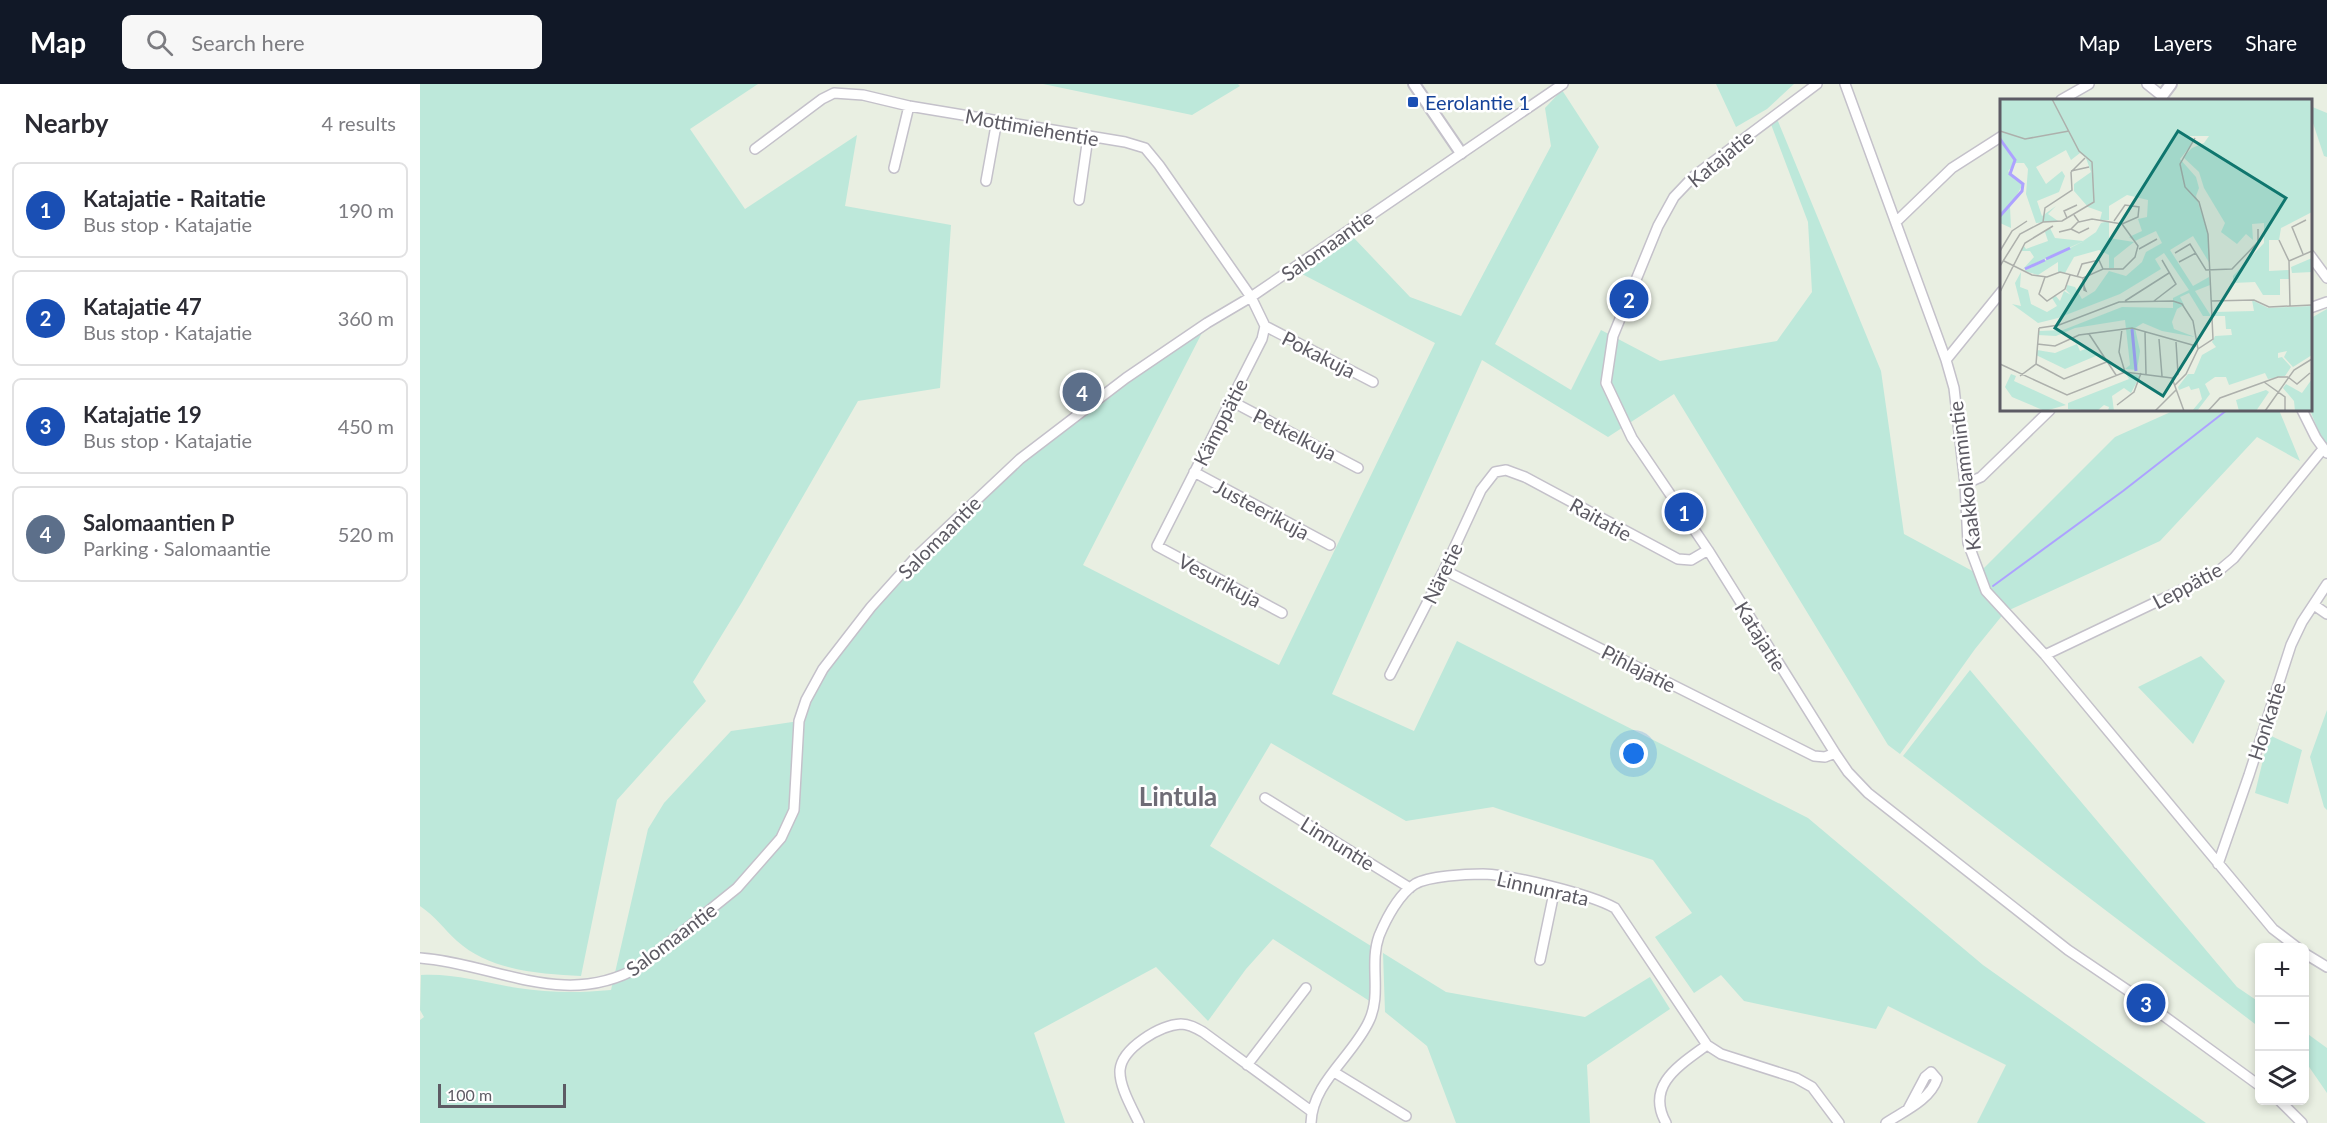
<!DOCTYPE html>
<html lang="en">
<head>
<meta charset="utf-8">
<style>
  body { margin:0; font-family:Lato,sans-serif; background:#f7f7f7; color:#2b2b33 }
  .controls { position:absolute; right:18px; bottom:18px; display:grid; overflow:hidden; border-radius:9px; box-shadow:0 3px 9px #0003 }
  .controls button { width:54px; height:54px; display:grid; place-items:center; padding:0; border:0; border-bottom:2px solid #e1e1e2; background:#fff; color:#2b2b33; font:30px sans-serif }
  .scale { position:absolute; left:18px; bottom:15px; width:128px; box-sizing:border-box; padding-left:6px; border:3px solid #5d5b64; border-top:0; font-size:16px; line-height:21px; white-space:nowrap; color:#5d5b64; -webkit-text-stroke:4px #fff; paint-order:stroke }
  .you { position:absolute; left:1214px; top:670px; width:21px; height:21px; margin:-15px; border:4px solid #fff; border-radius:50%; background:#1a73e8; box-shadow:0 0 0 9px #1a73e833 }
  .badge { display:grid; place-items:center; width:39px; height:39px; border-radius:50%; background:#111827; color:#fff; font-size:20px; font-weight:700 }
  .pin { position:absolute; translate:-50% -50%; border:3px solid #fff; box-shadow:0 2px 6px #0006 }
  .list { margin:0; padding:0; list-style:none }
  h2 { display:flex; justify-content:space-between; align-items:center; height:78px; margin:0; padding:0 24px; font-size:26px }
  h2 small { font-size:20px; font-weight:400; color:#7c7c81 }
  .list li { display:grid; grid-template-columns:39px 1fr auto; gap:18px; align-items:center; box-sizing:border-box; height:96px; margin:0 12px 12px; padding:0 12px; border:2px solid #e1e1e2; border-radius:9px }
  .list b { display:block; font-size:22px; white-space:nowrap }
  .list p { margin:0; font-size:20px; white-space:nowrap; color:#7c7c81 }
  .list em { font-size:20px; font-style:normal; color:#7c7c81 }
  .icon { flex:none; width:33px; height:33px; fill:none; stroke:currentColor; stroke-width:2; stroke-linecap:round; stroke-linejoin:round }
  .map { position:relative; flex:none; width:1907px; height:1039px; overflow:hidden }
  header { display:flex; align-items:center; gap:36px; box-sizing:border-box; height:84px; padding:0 30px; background:#111827; color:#fff }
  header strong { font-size:28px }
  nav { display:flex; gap:33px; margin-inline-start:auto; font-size:21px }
  .search { width:420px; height:54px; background:#f7f7f7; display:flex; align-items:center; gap:15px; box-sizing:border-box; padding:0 21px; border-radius:9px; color:#7c7c81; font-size:22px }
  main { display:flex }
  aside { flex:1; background:#fff }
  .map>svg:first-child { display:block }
  .green { fill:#bde8da }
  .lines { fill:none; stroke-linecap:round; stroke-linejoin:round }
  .stream { stroke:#ada2ff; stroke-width:2 }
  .minor-casing { stroke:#c4c1ca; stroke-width:12 }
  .tertiary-casing { stroke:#c4c1ca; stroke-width:14 }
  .minor { stroke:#fff; stroke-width:9 }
  .tertiary { stroke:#fff; stroke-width:10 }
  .transit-dot { fill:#1a4fb4; stroke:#fff; stroke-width:2 }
  .labels { text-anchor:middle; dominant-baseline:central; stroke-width:5; stroke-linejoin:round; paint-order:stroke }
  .transit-label { font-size:20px; fill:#164399; stroke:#fff; text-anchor:start }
  .street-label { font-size:20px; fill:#5d5b64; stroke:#fff }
  .district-label { font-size:26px; font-weight:bold; fill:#6e6c76; stroke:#fff }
  .inset-river { fill:none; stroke:#ada2ff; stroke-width:3 }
  .inset-road { fill:none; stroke:#adb0ac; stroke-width:1.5 }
  .view { fill:#0f766e; fill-opacity:0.15; stroke:#0f766e; stroke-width:3 }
  .inset-edge { fill:none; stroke:#5d5b64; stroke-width:3 }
</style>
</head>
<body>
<header>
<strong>Map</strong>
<div class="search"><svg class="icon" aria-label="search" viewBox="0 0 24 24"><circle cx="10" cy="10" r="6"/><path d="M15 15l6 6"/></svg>Search here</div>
<nav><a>Map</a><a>Layers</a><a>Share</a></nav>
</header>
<main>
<aside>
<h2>Nearby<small>4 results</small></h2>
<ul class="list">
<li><span class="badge" style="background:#1a4fb4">1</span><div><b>Katajatie - Raitatie</b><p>Bus stop · Katajatie</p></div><em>190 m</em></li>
<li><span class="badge" style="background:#1a4fb4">2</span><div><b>Katajatie 47</b><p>Bus stop · Katajatie</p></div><em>360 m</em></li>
<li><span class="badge" style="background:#1a4fb4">3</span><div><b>Katajatie 19</b><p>Bus stop · Katajatie</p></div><em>450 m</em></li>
<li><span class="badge" style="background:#5c6f8a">4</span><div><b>Salomaantien P</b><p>Parking · Salomaantie</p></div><em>520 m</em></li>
</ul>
</aside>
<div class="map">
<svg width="1907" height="1039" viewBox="0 0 1907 1039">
  <rect width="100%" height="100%" fill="#e9efe2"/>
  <!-- green -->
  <path class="green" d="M0,0h338l-68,45 55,80 112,-74 -12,71 106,19 -11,163 -82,13 -116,201 -49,80 13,19 -89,99 -36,176c-41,-2 -91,-5 -124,-35 -13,-12 -22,-25 -37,-35z
    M623,0h195l2,2 -48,29z
    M1296,0h78l-27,25 -31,18z
    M1142,6l37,57 -104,197 76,46 30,-60 59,31 117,-20 35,-49 -4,-70 -39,-103 6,-5 106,257 23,163 74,40 137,-137 60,-27h104l21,51 -43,-24 -97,104 -155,71 -30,37 -75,105 -12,-9 -214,-351 -66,43 -126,-77 -150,334 82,37 43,-90 351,177 175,147 223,158h-229l29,-58 -118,-59 -12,23 -132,-28 -23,-26 -27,18 -39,-56 37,-24 -39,-53 -160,-53 -87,14 -135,-78 -61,103 161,100v56l-98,-63 -27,30 -38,52 -52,-54 -122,66 31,90h-645v-103l4,-3 -4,-7 1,-35c33,-2 65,8 97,13 32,5 61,5 93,2l37,-161 16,-26 67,-72 68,-10 24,-52 48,-62 139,-141 197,-143 -124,242 196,100 156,-322 -133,-69 52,-36 56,59 51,19 90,-170 -6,-38z
    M1890,22l17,7v44l-3,-1 -13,-39z
    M1907,225v135l-7,-9 -10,-25 1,-92z
    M1781,572l24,25 -32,63 -55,-57z
    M1550,586l267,317 22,15v25l-356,-271z
    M1907,626v100l-3,-3 -14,-50z
    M1849,651l33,15 -14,54 -33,-11z
    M963,869l63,39 139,25 65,-40 20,32 -83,56 3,58h-134l-29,-77 -42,-34z
    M1885,948l22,16v45l-22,-32z"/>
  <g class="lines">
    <!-- stream -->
    <path class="stream" d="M1573,502l130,-95 104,-81"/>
    <!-- minor casing -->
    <g class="minor-casing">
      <path id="minor" d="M1397,0l-123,92 -20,21 -16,29 -45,110 -7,47 26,55 76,112 127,203 13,19 20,21 200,157 74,50 118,86
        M1425,0l101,276 8,28 11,96 3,59 18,48 59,64 228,274 25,19
        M1727,0l15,12v4
        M1641,16l28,-16
        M335,65l67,-50 12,-6 29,2 46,11 216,36 20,6 14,17 92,132 14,29 -3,13 -105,207 125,67
        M474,84l15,-62
        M566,97l11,-61
        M659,116l9,-63
        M1477,137l55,-53 50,-32
        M1890,171l17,23
        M1890,224l17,-6
        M845,242l108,56
        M1526,276l56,-69
        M811,317l127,67
        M1882,326l14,28 11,15
        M774,388l136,73
        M1545,400l16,-7 69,-67
        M1024,486l370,186 11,1 10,-4
        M1894,521l13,9
        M1625,571l170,-81 19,-16 89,-109
        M970,591l54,-105 37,-80 14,-18 11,-2 19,7 153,82 13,1 17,-10
        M845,714l145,90
        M1798,780l31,-89 42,-130 11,-23 25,-38
        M1884,869l23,14
        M0,874c77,6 144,52 219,9l98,-79 44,-50 13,-28 5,-89 7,-21 17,-31 48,-62 45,-50 104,-98 106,-81 81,-55 44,-26 312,-213
        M1120,876l15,-72
        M827,981l59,-77
        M914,988l72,44
        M1859,1016l23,23
        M719,1039c-7,-15 -20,-37 -19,-53 2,-22 40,-45 61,-46 8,0 15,4 22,8l108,79
        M891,1039c1,-40 42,-67 58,-102 13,-27 0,-57 10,-85 7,-17 20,-42 36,-52 14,-8 51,-10 68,-10 29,1 107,20 132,34l92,137 14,9 75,24 16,9 27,36
        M1246,1039c-21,-38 14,-58 41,-78
        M1466,1039c18,-12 44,-23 51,-44l-6,-7 -6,5 -17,32"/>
    </g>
    <!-- tertiary casing -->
    <g class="tertiary-casing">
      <path id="tertiary" d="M994,0l47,69
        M1742,12l9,-12"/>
    </g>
    <!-- minor -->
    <use href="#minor" class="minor"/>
    <!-- tertiary -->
    <use href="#tertiary" class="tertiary"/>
  </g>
  <!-- markers -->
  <rect class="transit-dot" x="987" y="12" width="12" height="12" rx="3"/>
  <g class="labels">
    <!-- transit labels -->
    <g class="transit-label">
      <text x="1005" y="18">Eerolantie 1</text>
    </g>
    <!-- street labels -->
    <g class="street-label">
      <text transform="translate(612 43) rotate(10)">Mottimiehentie</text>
      <text transform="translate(1300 74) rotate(-39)">Katajatie</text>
      <text transform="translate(907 161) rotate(-35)">Salomaantie</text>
      <text transform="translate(899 270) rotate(27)">Pokakuja</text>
      <text transform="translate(800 338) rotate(-63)">Kämppätie</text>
      <text transform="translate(875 350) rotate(27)">Petkelkuja</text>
      <text transform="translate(1544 392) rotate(-97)">Kaakkolammintie</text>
      <text transform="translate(842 425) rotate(28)">Justeerikuja</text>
      <text transform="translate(1181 435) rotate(29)">Raitatie</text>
      <text transform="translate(519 453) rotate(-45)">Salomaantie</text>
      <text transform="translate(1022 489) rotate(-64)">Näretie</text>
      <text transform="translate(800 496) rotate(28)">Vesurikuja</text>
      <text transform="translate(1767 501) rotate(-28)">Leppätie</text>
      <text transform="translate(1341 552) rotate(58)">Katajatie</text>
      <text transform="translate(1219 584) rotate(27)">Pihlajatie</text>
      <text transform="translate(1846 637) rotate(-72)">Honkatie</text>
      <text transform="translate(918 759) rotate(32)">Linnuntie</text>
      <text transform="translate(1123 804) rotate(13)">Linnunrata</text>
      <text transform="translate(251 855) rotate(-37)">Salomaantie</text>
    </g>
    <!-- district labels -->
    <g class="district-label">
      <text x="758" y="712">Lintula</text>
    </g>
  </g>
  <!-- overview -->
  <g transform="translate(1580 15)">
    <rect width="312" height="312" fill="#e9efe2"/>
    <path d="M0,0h312v113l-31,16 -2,12h-10v31l20,-1v9h-9v16h-17l-8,-13 -22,1v-7l31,-33v-20l-12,1 1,16 -7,-6 -9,10 -16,-12 4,-9 -21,-35 -5,-16 -16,-15 9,-9 12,-5 5,-7h-20l4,7 -13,16 16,18 3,11 -3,8 12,38 2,30 -17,-28 -23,14 23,36 16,-9 1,8 -15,6 16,25h-8l-14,-23 -9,4 4,8 -7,4 -5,13 2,7 21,8 -33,-6 -19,-8 -8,5 5,23 -3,19 -12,-1 5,-4 -5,-45 -50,8 -19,8 -18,-1 1,-4 24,-1 59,-23 51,1v-10l16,-8 -25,-37 -9,6 6,10 -41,25 -62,24 -20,5 -26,-19 9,2 -6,-23 6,-11 -1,15 8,3 3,14 16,8 10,-6 -5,-8 3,-3 5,6 4,-10 7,4 -5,-5 1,-5 8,2 7,12 13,-8 14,-20 17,5 16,-14 4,-10 16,-9 -6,-12 -21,10 -6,-4 13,-6 -4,-12 9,-2 1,-17 -21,-5 -18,11v14h-9l2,-8 -14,-5 -14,-16v-7l17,-12 -5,-14 -6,-5 -9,7 -5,-10 -30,17 10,17 16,-13 3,5 -6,16 -22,9 5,15 14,-10 -8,8 10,7 -22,2 -10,-29 2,-25 -4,-6h-8l-8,8 15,13 -13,23 1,21 -11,-5zM109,122v17l25,4 -20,16v10h-5v-13l-10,-5 -25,7 -9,16 -7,-1v-10l-20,13 -14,-4 62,-31 -63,29 11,-12 -4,-6h-9l3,-5 2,3 22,-8 -3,-9 5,-4 5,10 28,3 13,-9 5,-9zM312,159v14l-20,1 -1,-6zM252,201l16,8 44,-2v49l-19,12 -9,-10 3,-6 -9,2v5l4,-1 9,10 -6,9 -17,3 -3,-6 -36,12 -3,-8h-11l-10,7 5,10 -13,17h-5l10,-12 -3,-11 -8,2 -2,-4 -10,4 -1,-3 10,-13h6l8,-19 14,-8 -4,-5 3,-6 17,-1 -1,-6h-5l-1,-13h-11v-4l40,-1zM77,245l3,7 8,-3 10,7 -33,14 -29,-14 1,-5 18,3zM125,273l15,4 -9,17 -7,-5 -12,8 2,15h-6l1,-4 -5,-2 -7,6 -29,-2v-6l61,-24zM11,275l5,2 -2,5 52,24 -21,6 -33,-14 -7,-10zM312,280v32h-17l-1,-10 -11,-13 3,-4 16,9zM266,291l3,2 -13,19h-17l-3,-11z" fill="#bde8da"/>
    <path class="inset-river" d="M0,40l15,21 -5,14 13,10 -1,7 -22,25M46,160l24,-11M25,170l20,-9M132,230l4,42"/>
    <path class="inset-road" d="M0,32l25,8 44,-8M71,72l18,-4M71,73l14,-14M67,119l-3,-7 13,-6M114,122l11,-16 14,2 -1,10 -16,7M43,123l2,-14 27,-18 -1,-18M71,130l8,4 10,-5M59,133l12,-3 7,-7M279,141l10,21 1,45M139,150l18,-10M0,152l12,-20 15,-10M175,154l15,-9 16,26 26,-1 26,-27v-13M303,155l-11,-27 14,-7M4,162l28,14 15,2 13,-5 23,6 20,-9h20l12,-12 3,-11 -16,-22 -30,-5 -13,3 -5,-7M289,162l23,-10M179,163l17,-9M0,167l20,-32 23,-12 19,-1 32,-19 -2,-40 -13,-11 -27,-52M45,178l-6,17 8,7 18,-12 5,-14M77,178l5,-13 17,-4 4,9M83,179l1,8v4l2,1 -2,-5M0,193l25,-49 28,-17M125,202l44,-28M154,202l22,-17 -14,-24M211,202l43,-1 15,7 43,-2M39,229l20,-3 60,-23 54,-1 9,3 11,17 5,28M122,230l-3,23 6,20M145,233l1,42M89,235l27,41M159,240l3,37M37,245l18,2 24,-11 53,-7 64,18M0,265l67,31 58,-23 47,6M36,265l28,15 45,-18M20,277l16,-12 3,-36M288,278l9,7 13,-11M172,279l6,-4 -2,-32M172,279l12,33M264,283l21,15v14M175,286l11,-11 12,-25 15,-10 -5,-105 -9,-32 -14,-15 -5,-23 15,-26M117,306l17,-13 7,-19M155,312l21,-21M208,312l12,-13 58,-21h10M265,312l29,-41 18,-11"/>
    <path class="view" d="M178,32l108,67 -123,198 -108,-68z"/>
    <rect width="312" height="312" class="inset-edge"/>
  </g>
</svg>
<div class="controls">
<button>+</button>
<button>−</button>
<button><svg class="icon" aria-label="layers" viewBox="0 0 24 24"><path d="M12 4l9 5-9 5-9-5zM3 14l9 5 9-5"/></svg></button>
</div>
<div class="scale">100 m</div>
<div class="you"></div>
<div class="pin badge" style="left:1264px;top:428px;background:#1a4fb4">1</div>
<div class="pin badge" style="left:1209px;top:215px;background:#1a4fb4">2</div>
<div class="pin badge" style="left:1726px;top:919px;background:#1a4fb4">3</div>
<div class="pin badge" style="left:662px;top:308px;background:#5c6f8a">4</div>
</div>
</main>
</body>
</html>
